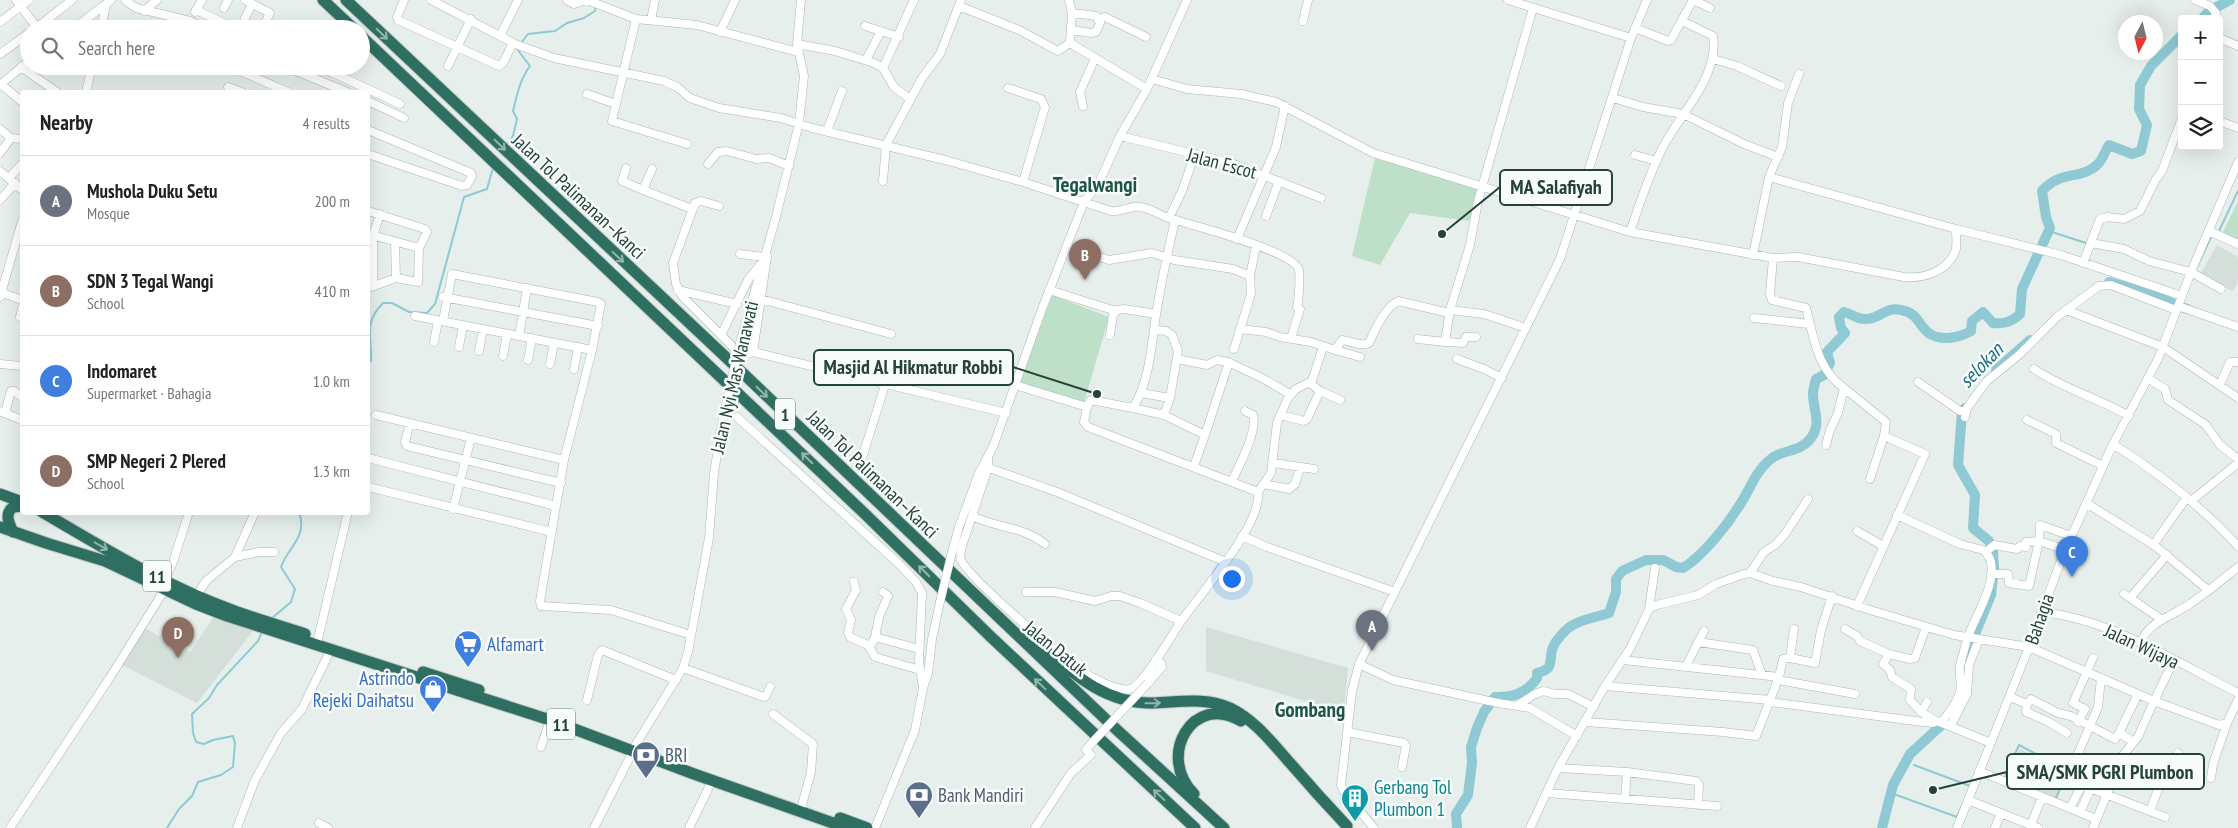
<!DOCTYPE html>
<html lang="en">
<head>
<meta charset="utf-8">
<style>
  body { margin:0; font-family:"PT Sans Narrow",sans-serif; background:#f6f6f6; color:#222 }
  .controls { position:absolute; right:15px; top:15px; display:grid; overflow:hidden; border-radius:5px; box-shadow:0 5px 20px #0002 }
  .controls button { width:45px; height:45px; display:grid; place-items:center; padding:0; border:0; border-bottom:1px solid #e0e0e0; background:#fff; color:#222; font:25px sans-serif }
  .compass { position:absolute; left:2118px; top:15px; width:45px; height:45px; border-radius:50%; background:#fff; box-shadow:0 5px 20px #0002; rotate:187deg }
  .you { position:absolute; left:1231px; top:578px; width:18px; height:18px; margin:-12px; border:4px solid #fff; border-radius:50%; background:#1a73e8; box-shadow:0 0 0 8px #1a73e833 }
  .badge { display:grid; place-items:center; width:32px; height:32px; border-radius:50%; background:#0f766e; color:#fff; font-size:16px; font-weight:700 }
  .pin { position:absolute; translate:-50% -41px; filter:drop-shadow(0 1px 2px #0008) }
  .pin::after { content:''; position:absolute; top:26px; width:18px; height:15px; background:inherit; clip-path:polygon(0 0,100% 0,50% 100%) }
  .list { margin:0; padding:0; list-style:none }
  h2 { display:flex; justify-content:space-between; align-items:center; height:65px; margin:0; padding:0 20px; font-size:21px }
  h2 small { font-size:16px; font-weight:400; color:#767676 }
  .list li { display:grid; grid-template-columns:32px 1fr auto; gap:15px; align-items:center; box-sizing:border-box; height:90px; padding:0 20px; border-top:1px solid #e0e0e0 }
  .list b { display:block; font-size:19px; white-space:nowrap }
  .list p { margin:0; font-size:16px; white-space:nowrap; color:#767676 }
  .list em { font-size:16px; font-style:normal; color:#767676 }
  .icon { flex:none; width:28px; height:28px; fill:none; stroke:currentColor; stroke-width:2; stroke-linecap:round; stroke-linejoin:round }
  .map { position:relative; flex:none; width:2238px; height:828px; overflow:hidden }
  .search { position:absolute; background:#fff; box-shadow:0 5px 20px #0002; left:20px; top:20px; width:350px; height:55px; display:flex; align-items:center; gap:12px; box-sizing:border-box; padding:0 18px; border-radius:28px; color:#767676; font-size:19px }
  .panel { position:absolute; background:#fff; box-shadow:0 5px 20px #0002; left:20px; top:90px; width:350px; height:425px; border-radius:5px }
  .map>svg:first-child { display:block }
  .built { fill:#d4dfda }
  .green { fill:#bfe0c8 }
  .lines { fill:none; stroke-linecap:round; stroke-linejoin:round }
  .stream { stroke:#8ec9d4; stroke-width:2 }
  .river { stroke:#8ec9d4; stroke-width:10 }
  .minor-casing { stroke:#a8b8b2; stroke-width:9 }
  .highway-casing { stroke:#c2cac8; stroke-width:13 }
  .minor { stroke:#fff; stroke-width:8 }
  .highway { stroke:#2f6f62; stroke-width:11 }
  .minor-bridge-casing { stroke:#a8b8b2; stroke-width:9; stroke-linecap:butt }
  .minor-bridge { stroke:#fff; stroke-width:8 }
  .oneway { stroke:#93b5ae }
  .labels { text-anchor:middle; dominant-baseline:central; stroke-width:5; stroke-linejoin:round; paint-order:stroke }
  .shield { fill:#f7fbf9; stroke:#637a73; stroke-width:1 }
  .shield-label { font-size:18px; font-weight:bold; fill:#24423a }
  .street-label { font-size:19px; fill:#24423a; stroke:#f7fbf9 }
  .shop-label { font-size:19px; fill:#366cbe; stroke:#f7fbf9; text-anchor:start }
  .service-label { font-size:19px; fill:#4e5e75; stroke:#f7fbf9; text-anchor:start }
  .culture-label { font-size:19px; fill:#0d838f; stroke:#f7fbf9; text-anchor:start }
  .water-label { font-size:20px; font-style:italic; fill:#1c6f80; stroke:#f7fbf9 }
  .quarter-label { font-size:21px; font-weight:bold; fill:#1f5548; stroke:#f7fbf9 }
  .leader { fill:none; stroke:#24423a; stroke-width:2 }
  .callout-dot { fill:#24423a; stroke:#f7fbf9; stroke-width:2 }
  .callout { fill:#f7fbf9; stroke:#24423a; stroke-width:2 }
  .callout-label { font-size:20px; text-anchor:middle; font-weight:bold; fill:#24423a }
</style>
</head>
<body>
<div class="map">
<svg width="2238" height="828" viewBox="0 0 2238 828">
  <rect width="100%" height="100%" fill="#e6efeb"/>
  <!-- built -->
  <path class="built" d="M2217,245l21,12v25l-5,9 -34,-15z
    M215,615l38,16 -56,72 -77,-39 23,-37 47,25z
    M1206,627l142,41 -4,45 -138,-42z
    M2020,749l47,24 -12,25 -50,-22z"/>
  <!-- green -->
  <path class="green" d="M1375,158l105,31 -11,32 -59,-8 -30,52 -28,-9z
    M2238,201v46l-19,-7z
    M1052,295l57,22 -26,89 -64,-21z"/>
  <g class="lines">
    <!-- stream -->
    <path class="stream" d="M521,43l7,-9 27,-3 12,-8 17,-5 11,-7 1,-6
      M507,144l6,-8 4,-17 -4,-8c4,-16 7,-32 17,-45l-13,-17 1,-2
      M2049,231l40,13
      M2219,231l19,-40
      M2197,267l15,-32
      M368,362l3,-1c1,-24 -8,-38 12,-58h9l17,9 18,1 8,-9 29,-107 23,-8 6,-21
      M272,618l19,-16 4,-13 -14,-22c7,-20 27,-30 18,-55
      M1914,765l56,21
      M2005,777l14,-32 50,26
      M1891,793l66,24 6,-13
      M2055,800l14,-30
      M167,828l12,-19 13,-13 6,-14 23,-7 12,-8 2,-24 -2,-7 -20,4 -9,4 -8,-2 -3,-9 -1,-19 17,-16 8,-13 41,-44 4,-9"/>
    <!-- river -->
    <path class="river" d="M2202,19l7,-8 21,-11
      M2109,282l35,10 43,17
      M1996,370l34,-30
      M1965,408l-3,4 -4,53 17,30 -2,33 16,13 4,10 1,17 -3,27 -21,51 -4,28
      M1457,828l-1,-14 12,-19 4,-32 -1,-16 6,-19 7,-16 11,-15c17,1 32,-4 42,-19v-5c17,-4 12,-10 15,-23 2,-7 8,-14 13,-19 10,-11 30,-13 44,-18l7,-21v-13l6,-8 24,-11h17l13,7 7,1c21,-13 45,-44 58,-65 9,-14 16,-34 30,-44 11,-10 29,-6 40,-21 11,-15 2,-28 2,-44 0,-5 2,-10 3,-15l8,-4 6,-12 -3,-11 18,-19 -4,-5 -2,-11 5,-5c8,2 12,7 21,7 15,1 19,-13 36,-9 18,3 17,16 29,24 12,7 29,4 41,-3l1,-10 11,-9 10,11c12,1 18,-1 27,-9l2,-25 28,-61 -4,-11 -4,-26c18,-21 39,-11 55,-26 5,-4 8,-14 12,-20l23,9 9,-3 6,-26 -8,-16 1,-24 11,-19 31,-31
      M1882,828l11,-43 17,-31 39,-36"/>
    <!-- minor casing -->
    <g class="minor-casing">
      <path id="minor" d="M16,0l22,29
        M125,0l11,8 54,13 16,8
        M245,0l25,13 -5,10
        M404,0l-7,17 1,3 101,46 4,-3 10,-20
        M431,0l84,44 39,14 110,23 13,6 13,11 29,10 62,10 31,10 133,32 78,22 88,29c10,2 19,-6 29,-4 10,1 19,8 29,11 21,7 124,32 130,52 1,7 0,30 -2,37l3,2 -9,29
        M567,0l7,4 13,-4 49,19 61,6 101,27
        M1508,0l123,38
        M1693,0l17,8
        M2195,0l15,6 6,7 -2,6
        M959,6l60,24 39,21 12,-8 2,-30 -3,-13
        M224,8l4,-8
        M196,10l41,19
        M144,11l13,-11
        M195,12l7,-12
        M245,18l7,-14
        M636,19l-24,102 75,23
        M1099,19l6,-2 41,20
        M651,20l4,-20
        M1303,21l5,-21
        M0,22l29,-22
        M865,26l34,11
        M1635,28l33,13 3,-1 22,-40
        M35,29l37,-29
        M73,29l38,-29
        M101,29l5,-25
        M1071,30l20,3 5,-1 4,-9 -4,-7 -24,-3
        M720,32l15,-32
        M500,36l18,-36
        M2219,38l19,8
        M1070,43l77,46
        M797,44l38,7 39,12 9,5 11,19 16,12
        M0,54l29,-21
        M1713,59l24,7 44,20
        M866,60l15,-29
        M229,66l59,26
        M284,66l63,26
        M318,66l82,38
        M448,66l23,-47
        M21,67l36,25
        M883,68l31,-68
        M1152,79l35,10 54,5 35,8 97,51 257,79 143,26 25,-1 106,20c20,2 45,-6 52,-28 1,-7 0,-14 0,-20
        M228,87l14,5
        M1008,88l33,11 4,8 -22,75
        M86,92l6,-26
        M587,94l29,10
        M1613,98l30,9 40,7 61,30 34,13
        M368,101l36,17
        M22,102l-21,-18 28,-23
        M1083,106l-3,-14 15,-34
        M2219,121l19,7
        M0,129l11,9 11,1
        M368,130l103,43 1,3 -5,9 -5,1 -94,-32
        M827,131l15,-40
        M1120,136l111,27 90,35
        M0,153l11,-15
        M1635,155l22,6
        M708,164l10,-12 9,-1 29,8 13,-1 20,8
        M626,168l-4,13 21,9
        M652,169l-9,21 49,19
        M0,171l22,19
        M1769,177l187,52 105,26 121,41
        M9,178l13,-14
        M883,181l3,-36 36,-67 18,-24 21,-54
        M0,200l15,-17
        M719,206l-18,-5 -6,2 -22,60 3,21 6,12 59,59 12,-3 253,61
        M368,211l57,18 2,3 -8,16 -1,34 -22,-4 -28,10
        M1266,216l13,-35
        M1169,218l13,-27 13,-37
        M1175,220c-7,31 -14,63 -19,95 -5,32 -6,65 -23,93l-42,-8 -4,7 -3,15 4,5 170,65
        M2209,231l29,13
        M1630,232c9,-27 18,-54 30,-79 17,-37 60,-75 53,-117l-31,-15
        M368,234l51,14
        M1237,239l39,-92 9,-41
        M395,242l1,36
        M2091,243l33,6 25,12 42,11 30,17
        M1066,247l43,13 43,-7 22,7 59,9 17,7
        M740,254l24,3
        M1753,255l16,-78 13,-30 6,-44 11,-29
        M1773,258l-3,36 2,6 34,8c8,30 11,61 38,80l-6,25 -8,17 -4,15
        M2083,263l17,-44 8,-2 16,2 16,-8 16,-32 6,-8 20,-53
        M373,285v-49l7,-22
        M678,290l59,14
        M1049,290l67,21
        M0,292l22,8
        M0,297l22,-76
        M443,297l155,29
        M761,299l130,35
        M2178,306l60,21
        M1450,310l34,4 42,14
        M2066,310l97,37 75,51
        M415,316l177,34
        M20,317l2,-9
        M1754,318l55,6
        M443,321l9,-47 146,28 3,2 -9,46 -28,110
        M1240,329l26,3 14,5 31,5 24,8 7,-10c9,1 19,7 27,3 7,-15 15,-34 29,-42l51,12
        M1154,330l12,1 6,4 6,16 -8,47 -6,17 41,20 -11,31
        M721,335l27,-55 12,-15
        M1110,335l3,-20 4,-5 7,-1 32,5
        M519,336l8,-48
        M1476,337h-10l-3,6 -18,-1 5,-32 20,-65 8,-44 55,-193
        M1418,339l27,3
        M434,342l4,-21
        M740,343l36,-126 23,-94 5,-47 -7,-32 4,-44
        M459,347l4,-22
        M1234,349l17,-55 -1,-18 6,-30
        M1335,350l25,7
        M479,351l4,-22
        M753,352l14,-95
        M503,356l4,-22
        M1177,359l30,6 10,-5 11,2 34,16 28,16
        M1457,359l27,10 18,9
        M528,360l4,-22
        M0,364l22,2
        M550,364l4,-21
        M574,369l4,-22
        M2034,369c30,20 64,29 95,47
        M2149,379l16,10 3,11 38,25 14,20 18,14
        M1918,382l42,29h5
        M1310,383l10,8 20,9
        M2220,384l10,-22h8
        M1015,385l72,22
        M1844,388l42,34 -2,14 -14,43
        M1141,393l29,5
        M1133,408l31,7
        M2,412l20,8
        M5,413l6,-22h3l8,6
        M376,415l188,45 -8,46
        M1280,415l24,6 3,-2 13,-28
        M737,417l162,147 17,18 6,11 -3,68 4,27
        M1965,417l2,-9 20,-27 33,-27 37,-37 42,-31 12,-1 65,25
        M2027,420l29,14v9l47,23
        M410,423l-5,19 2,4 154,37
        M1205,435l24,-73
        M2113,444c46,29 88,62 125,102
        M368,458l188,48 -16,95 1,5 70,4 80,25
        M862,458l23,-73
        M988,458v10l-26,78c-1,5 -3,9 -1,14 8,18 100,97 120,111 10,6 37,21 49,18 13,-3 41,-53 50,-66 18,-27 83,-99 78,-131
        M1274,463l40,6
        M986,467l71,25 169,70
        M1232,481c7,-15 26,-50 21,-66l-8,-4
        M1264,484l25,5 6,-5 5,-16
        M368,487l184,45
        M1258,492l13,-19 6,-50 11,-25 8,-9 16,-8 11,-34
        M2191,501l47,-38
        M2086,503l68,42 54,45
        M453,509l18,-71
        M1897,515l63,29 23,6c25,18 -10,70 -16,89 -2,9 -5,18 -7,27 -1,9 2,18 0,26 -3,12 -12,21 -18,30
        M972,516c24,12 51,10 73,28
        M1857,531l26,15
        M1242,536l25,11 128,45
        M2153,545l34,-48
        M1986,552l8,-7 23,4 3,-3 6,1v-5l13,-1 1,-16 31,11
        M951,556l8,-29 20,-54 14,-26 49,-138 42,-107 14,-17 22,-49 27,-47 40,-89
        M235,557l20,-45
        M1750,573l14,-21 11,-7 10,-11 23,-35
        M1991,574h17l1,9 20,3 10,-45 27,9
        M165,580l8,-18 16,-50
        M854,582l2,8 -10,19 5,11 -3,13 2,4 18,8 7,12 45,13
        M1026,592h29l40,9 16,-5h9l20,7 41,18
        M2124,594l37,25
        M197,595l9,-14 29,-24 24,-5h15
        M2130,598l37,-43
        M1857,606l68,-152 -41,-18
        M1649,609l6,-41
        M2041,612c70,7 135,50 197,81
        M1926,627l-11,31 -5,1 -21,-5 -6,10 7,6 2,7 19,12 -1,11 11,12 15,9
        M1845,629l12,7 3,5 29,13
        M875,637l4,-20 9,-21 -5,-4
        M318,639l30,-127
        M1698,642l55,8 9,25
        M2140,643c10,-23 32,-26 51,-40 17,-11 32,-24 47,-36
        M870,647l5,-10 44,12
        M1790,658l4,-29
        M1623,660l156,17
        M1359,664l34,16 105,23 32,5 47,28
        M1686,666l18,-35
        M683,668l81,29 2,-1 4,-9
        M1778,680l77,14
        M1148,683l14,-16 -1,-4 -5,-4
        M1605,686l166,14
        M2010,697l17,7 4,-5 27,14 13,3 44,23 4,-6 15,9
        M587,700l11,-45 4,-5 74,30
        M1770,702l153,20 10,1 4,-2 54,22
        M2027,704l-1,8 21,9 20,12
        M1518,705l15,-10 10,-4 12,3h13l26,13
        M1921,712l6,-10
        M773,714l40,30 -2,28 -9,33
        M1586,722l137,10 33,4 23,-59 4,-18 7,-1 25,5 6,-33 11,-34
        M2078,722l7,-13 -12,-6 20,-45
        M1951,725l16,-31 2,-29 10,-26
        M1347,732l57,11 2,3 -4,21
        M2119,733l19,-39
        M636,744l47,-76 5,-16 21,-114 5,-65 10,-60
        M541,747l9,-27
        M1558,768l69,4 69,9 3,4 -1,20
        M1979,771l117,48
        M2145,778l6,-15 15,5
        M2211,778l2,-14 14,-41
        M2082,785v-3l-11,-12 27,-63 3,-29
        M1547,793l170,13
        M1625,799l2,-27
        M1968,800l70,28
        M2070,808l12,-23 83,32
        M2150,811l16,-43h4l8,-15
        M2080,812l11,-24
        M319,823l9,5
        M2031,825l11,-28
        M10,828l99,-149 56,-90
        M237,828l18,-48 26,-47 21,-24 28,-58
        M594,828l39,-77
        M689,828l23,-47
        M875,828l40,-98 8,-42 5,-14 4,-35 8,-37
        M1035,828l36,-55 20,-18 -5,-5 3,-4
        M1374,828l-30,-36 -3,-7 11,-94 7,-27 201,-405 71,-221 16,-38
        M1530,828l28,-60 47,-82 26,-39 18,-38 8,-4 41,-10 18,-11 28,-10 6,-1 23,8 28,6 69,23 84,25 75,12 125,54 20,-41
        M1957,828l72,-181 34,-92 50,-111 45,-85 33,-87 47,-110
        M1995,828l6,-15
        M2093,828l30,-73 15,-18 16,-36 65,24 8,-2 11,-23"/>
    </g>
    <!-- highway casing -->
    <g class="highway-casing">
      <path id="highway" d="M323,0l31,29
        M346,0l403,379 368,351 107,98
        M361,36l503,477 127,124 204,191
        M0,494l22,8
        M42,512c62,36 123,74 190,98 24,9 49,16 73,24
        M0,527l46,16 59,18 91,43 31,12 323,104 144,54 153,54
        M13,532c-4,-9 -9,-18 0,-25l9,-1
        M1037,643c35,30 69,62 118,60 26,-1 50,-6 75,5 25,12 43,36 61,56 18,21 37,42 56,62
        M423,672l56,18
        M1194,794c-38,-38 -1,-102 47,-73
        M840,818l27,10"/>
    </g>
    <!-- minor -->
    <use href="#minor" class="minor"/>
    <!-- highway -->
    <use href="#highway" class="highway"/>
    <!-- minor-bridge casing -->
    <g class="minor-bridge-casing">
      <path id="minor-bridge" d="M724,413l16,-70
        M940,602l11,-46
        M1089,746l59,-63"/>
    </g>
    <!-- minor-bridge -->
    <use href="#minor-bridge" class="minor-bridge"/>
  </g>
  <!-- one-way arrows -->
  <defs><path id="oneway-shaft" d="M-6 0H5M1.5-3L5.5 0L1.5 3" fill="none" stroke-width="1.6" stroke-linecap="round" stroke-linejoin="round" transform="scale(1.25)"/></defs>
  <g class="oneway">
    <use href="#oneway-shaft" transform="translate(382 34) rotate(44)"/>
    <use href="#oneway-shaft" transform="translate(500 145) rotate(44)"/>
    <use href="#oneway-shaft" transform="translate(618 257) rotate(43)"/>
    <use href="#oneway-shaft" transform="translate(762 392) rotate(44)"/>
    <use href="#oneway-shaft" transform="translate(807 458) rotate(-136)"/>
    <use href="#oneway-shaft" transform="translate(101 546) rotate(30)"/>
    <use href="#oneway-shaft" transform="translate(924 571) rotate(-135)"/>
    <use href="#oneway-shaft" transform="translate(1040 684) rotate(-137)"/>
    <use href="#oneway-shaft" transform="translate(1153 703) rotate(-1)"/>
    <use href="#oneway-shaft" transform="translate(1159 795) rotate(-137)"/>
  </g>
  <!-- icons -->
  <defs>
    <g id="supermarket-pin" transform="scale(1.4375)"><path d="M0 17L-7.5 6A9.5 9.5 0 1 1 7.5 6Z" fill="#3f7fe0" stroke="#f7fbf9"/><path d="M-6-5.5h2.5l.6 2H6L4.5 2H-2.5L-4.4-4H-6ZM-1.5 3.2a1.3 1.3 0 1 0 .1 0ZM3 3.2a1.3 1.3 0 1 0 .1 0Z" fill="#fff"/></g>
    <g id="shop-pin" transform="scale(1.4375)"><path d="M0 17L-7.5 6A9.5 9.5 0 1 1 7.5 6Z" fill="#3f7fe0" stroke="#f7fbf9"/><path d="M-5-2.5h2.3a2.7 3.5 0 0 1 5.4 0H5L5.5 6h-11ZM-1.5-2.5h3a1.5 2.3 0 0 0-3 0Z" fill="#fff"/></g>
    <g id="bank-pin" transform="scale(1.4375)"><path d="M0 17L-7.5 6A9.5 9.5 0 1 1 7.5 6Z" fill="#5c6f8a" stroke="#f7fbf9"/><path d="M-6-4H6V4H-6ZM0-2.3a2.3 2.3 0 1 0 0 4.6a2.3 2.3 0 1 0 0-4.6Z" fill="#fff"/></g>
    <g id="building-pin" transform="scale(1.4375)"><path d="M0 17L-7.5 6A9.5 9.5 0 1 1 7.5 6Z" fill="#0f9aa8" stroke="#f7fbf9"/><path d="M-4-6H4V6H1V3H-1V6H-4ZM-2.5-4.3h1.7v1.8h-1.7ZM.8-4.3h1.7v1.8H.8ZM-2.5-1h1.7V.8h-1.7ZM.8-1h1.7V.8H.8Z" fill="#fff"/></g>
  </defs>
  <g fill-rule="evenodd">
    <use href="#supermarket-pin" x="468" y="644"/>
    <use href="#shop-pin" x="433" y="689"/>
    <use href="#bank-pin" x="646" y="755"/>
    <use href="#bank-pin" x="919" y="795"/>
    <use href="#building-pin" x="1355" y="798"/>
  </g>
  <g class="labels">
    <!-- shield labels -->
    <g class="shield">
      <rect x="775" y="398.5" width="20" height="31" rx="4"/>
      <rect x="143" y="560.5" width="28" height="31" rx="4"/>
      <rect x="547" y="708.5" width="28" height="31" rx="4"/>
    </g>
    <g class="shield-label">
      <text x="785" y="414">1</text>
      <text x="157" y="576">11</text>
      <text x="561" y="724">11</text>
    </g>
    <!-- street labels -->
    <g class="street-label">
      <text transform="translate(1222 163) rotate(15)">Jalan Escot</text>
      <text transform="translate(579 196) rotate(43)">Jalan Tol Palimanan–Kanci</text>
      <text transform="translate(734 377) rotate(-77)">Jalan Nyi Mas Wanawati</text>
      <text transform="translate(873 474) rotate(44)">Jalan Tol Palimanan–Kanci</text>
      <text transform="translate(2039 619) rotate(-71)">Bahagia</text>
      <text transform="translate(2142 646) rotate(25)">Jalan Wijaya</text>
      <text transform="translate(1056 648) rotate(39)">Jalan Datuk</text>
    </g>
    <!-- shop labels -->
    <g class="shop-label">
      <text x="487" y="644">Alfamart</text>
      <text x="414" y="678" text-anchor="end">Astrindo<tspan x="414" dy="22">Rejeki Daihatsu</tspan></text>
    </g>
    <!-- service labels -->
    <g class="service-label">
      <text x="665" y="755">BRI</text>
      <text x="938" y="795">Bank Mandiri</text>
    </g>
    <!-- culture labels -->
    <g class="culture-label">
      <text x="1374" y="787">Gerbang Tol<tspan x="1374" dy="22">Plumbon 1</tspan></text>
    </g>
    <!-- water labels -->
    <g class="water-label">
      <text transform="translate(1981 365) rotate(-46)">selokan</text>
    </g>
    <!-- quarter labels -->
    <g class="quarter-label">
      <text x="1095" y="184">Tegalwangi</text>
      <text x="1310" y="709">Gombang</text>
    </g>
  </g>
  <!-- callouts -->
  <path class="leader" d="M1442 234L1500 187M1097 394L1013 367M1933 790L2007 772"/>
  <g class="callout-dot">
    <circle cx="1442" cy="234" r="5"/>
    <circle cx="1097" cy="394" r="5"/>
    <circle cx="1933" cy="790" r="5"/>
  </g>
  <g class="callout">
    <rect x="1500" y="170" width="112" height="35" rx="5"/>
    <rect x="814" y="350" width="199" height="35" rx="5"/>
    <rect x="2007" y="754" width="197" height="35" rx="5"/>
  </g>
  <g class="callout-label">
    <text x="1556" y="194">MA Salafiyah</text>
    <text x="913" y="374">Masjid Al Hikmatur Robbi</text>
    <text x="2105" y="779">SMA/SMK PGRI Plumbon</text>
  </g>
</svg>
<div class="controls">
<button>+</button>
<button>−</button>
<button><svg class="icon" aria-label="layers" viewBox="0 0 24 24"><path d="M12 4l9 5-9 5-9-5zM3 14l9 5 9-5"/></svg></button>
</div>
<svg class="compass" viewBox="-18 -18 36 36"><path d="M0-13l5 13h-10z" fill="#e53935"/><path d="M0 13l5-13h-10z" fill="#767676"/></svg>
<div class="you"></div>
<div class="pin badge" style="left:1372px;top:651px;background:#6b7280">A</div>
<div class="pin badge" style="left:1085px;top:280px;background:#8d6e63">B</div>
<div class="pin badge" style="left:2072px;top:577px;background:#3f7fe0">C</div>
<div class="pin badge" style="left:178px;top:658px;background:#8d6e63">D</div>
<div class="search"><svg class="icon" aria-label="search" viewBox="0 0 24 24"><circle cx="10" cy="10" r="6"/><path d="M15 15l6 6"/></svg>Search here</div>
<section class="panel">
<h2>Nearby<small>4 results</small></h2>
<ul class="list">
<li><span class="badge" style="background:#6b7280">A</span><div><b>Mushola Duku Setu</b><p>Mosque</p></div><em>200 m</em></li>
<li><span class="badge" style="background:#8d6e63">B</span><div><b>SDN 3 Tegal Wangi</b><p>School</p></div><em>410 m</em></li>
<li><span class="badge" style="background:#3f7fe0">C</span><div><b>Indomaret</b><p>Supermarket · Bahagia</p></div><em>1.0 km</em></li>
<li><span class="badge" style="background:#8d6e63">D</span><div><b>SMP Negeri 2 Plered</b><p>School</p></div><em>1.3 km</em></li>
</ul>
</section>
</div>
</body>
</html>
